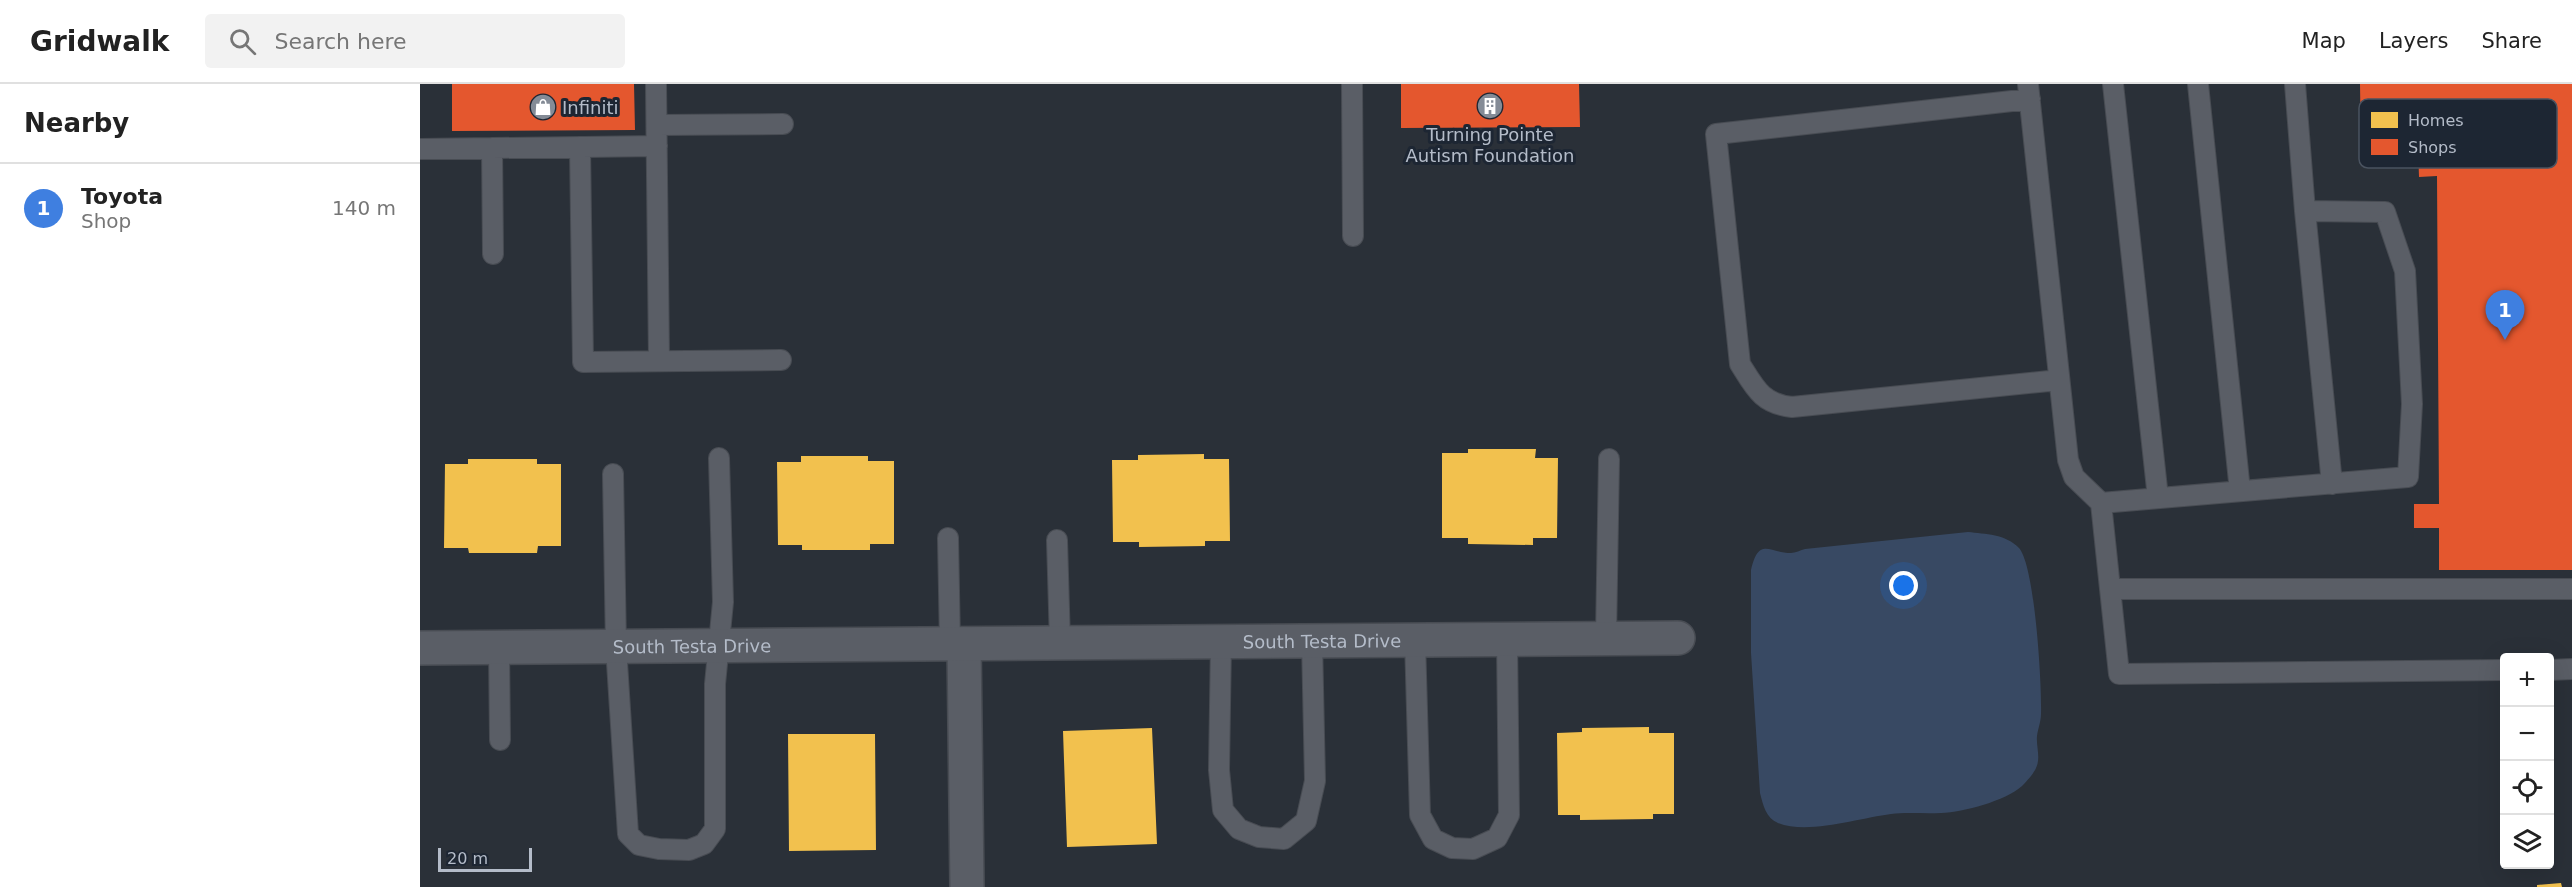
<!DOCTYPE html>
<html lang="en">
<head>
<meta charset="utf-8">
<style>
  body { margin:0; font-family:"DejaVu Sans",sans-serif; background:#f2f2f2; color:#222 }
  .controls { position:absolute; right:18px; bottom:18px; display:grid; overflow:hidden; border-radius:6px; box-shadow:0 6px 24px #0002 }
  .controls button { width:54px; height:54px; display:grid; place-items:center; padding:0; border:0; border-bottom:2px solid #e0e0e0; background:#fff; color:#222; font:30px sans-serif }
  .scale { position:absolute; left:18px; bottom:15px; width:94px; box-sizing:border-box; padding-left:6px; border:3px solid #b4bcc9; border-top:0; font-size:16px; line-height:21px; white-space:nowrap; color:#b4bcc9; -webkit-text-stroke:4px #1d2633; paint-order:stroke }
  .you { position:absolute; left:1484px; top:502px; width:21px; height:21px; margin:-15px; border:4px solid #fff; border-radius:50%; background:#1a73e8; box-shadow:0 0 0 9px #1a73e833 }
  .badge { display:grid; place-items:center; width:39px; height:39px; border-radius:50%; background:#1a73e8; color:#fff; font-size:20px; font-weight:700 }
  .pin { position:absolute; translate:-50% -50px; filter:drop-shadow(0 2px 3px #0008) }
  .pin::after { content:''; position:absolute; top:32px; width:21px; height:18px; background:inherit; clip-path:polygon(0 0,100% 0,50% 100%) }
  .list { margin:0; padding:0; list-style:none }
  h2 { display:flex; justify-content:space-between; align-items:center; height:78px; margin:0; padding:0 24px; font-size:26px }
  h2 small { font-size:20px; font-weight:400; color:#767676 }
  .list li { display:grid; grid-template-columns:39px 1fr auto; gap:18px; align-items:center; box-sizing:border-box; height:90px; padding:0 24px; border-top:2px solid #e0e0e0 }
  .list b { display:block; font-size:22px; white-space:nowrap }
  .list p { margin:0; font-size:20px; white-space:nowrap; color:#767676 }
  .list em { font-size:20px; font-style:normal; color:#767676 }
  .icon { flex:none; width:33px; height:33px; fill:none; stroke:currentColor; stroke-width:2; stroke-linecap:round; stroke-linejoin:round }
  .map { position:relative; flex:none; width:2152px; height:803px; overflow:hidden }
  header { display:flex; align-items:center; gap:36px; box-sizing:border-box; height:84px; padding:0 30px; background:#fff; border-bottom:2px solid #e0e0e0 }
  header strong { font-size:28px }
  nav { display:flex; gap:33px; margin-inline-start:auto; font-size:21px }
  .search { width:420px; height:54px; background:#f2f2f2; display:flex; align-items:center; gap:15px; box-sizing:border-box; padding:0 21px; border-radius:6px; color:#767676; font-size:22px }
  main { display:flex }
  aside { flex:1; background:#fff }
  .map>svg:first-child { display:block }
  .water { fill:#384963 }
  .homes { fill:#f2c14e }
  .shops { fill:#e4572e }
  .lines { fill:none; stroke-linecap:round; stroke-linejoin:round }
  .service-casing { stroke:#484c53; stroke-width:22 }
  .minor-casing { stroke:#484c53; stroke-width:36 }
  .service { stroke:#5a5e66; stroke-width:20 }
  .minor { stroke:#5a5e66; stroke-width:33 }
  .labels { text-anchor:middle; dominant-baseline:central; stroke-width:6; stroke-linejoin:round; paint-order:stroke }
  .poi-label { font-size:18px; fill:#b4bcc9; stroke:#1d2633; text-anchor:start }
  .street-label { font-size:18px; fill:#b4bcc9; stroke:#1d2633 }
  .key { fill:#1d2633; stroke:#4a5360; stroke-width:1.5 }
  .key-label { font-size:16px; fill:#b4bcc9 }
</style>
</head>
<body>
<header>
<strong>Gridwalk</strong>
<div class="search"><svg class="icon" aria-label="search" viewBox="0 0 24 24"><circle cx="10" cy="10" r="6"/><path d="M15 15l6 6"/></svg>Search here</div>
<nav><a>Map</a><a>Layers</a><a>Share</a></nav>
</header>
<main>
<aside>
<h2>Nearby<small></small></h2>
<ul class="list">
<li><span class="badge" style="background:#3f7fe0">1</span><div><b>Toyota</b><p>Shop</p></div><em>140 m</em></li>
</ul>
</aside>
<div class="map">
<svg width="2152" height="803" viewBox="0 0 2152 803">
  <rect width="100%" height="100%" fill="#2a3038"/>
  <!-- water -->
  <path class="water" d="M1548,448c17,2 38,2 51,16 16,18 23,137 22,166 0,7 -3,15 -4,22 -1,10 4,22 -1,32 -2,5 -10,14 -14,18 -17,15 -58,26 -81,27 -17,1 -34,-1 -50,1 -32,4 -83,21 -113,9 -12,-5 -15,-18 -18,-30l-9,-140v-83c8,-34 18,-17 40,-17 4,0 10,-3 14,-4z"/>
  <!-- homes -->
  <path class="homes" d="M1048,365h68l-1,9h23l-1,80h-24v7l-65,-1v-6h-26v-85h26z
    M784,370v5h25l1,82h-25v5l-66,1v-5h-26l-1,-82h26v-5z
    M381,372h67v5h26v83h-24v6h-68v-5h-24l-1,-83h24z
    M48,375h69v5h24v82h-23l-1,7h-68l-1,-5h-24l1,-84h23z
    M1229,643v6h25v81h-21v5l-73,1v-5h-22l-1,-82 25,-1v-4z
    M732,644l5,116 -90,3 -4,-116z
    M368,650h87l1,116 -87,1z
    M2141,799l1,4h-25v-2z"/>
  <!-- shops -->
  <path class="shops" d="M32,0h182l1,46 -183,1z
    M981,0h178l1,43 -179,1z
    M1940,0h212v486h-133v-42h-25v-24h25l-2,-328 -18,1 -1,-28 -57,1z"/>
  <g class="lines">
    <!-- service casing -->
    <g class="service-casing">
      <path id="service" d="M236,0l3,277
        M932,0l1,152
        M1608,0l40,376 6,17 27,26 18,171 385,-4
        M1693,0l45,414
        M1778,0l42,407
        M1610,15l-314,35 24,230c15,24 22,40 52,43l267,-27
        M237,41l126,-1
        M160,63l3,215 198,-2
        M72,64l1,106
        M0,65l237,-3
        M1885,127l27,273
        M193,390l3,173 12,187 11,11 20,4 30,1 15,-6 11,-15v-145l8,-82 -4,-144
        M1681,419l307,-26 4,-73 -7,-133 -20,-59 -80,-1 -10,-127
        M528,454l2,106
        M637,456l3,103
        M1690,505h462
        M1186,554l3,-179
        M995,556l5,175 13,24 19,9 21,1 24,-11 12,-23 -2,-176
        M801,558l-2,128 4,40 16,19 20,8 25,2 22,-18 9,-40 -3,-140
        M79,564l1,92
        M2130,586l22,-1"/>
    </g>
    <!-- minor casing -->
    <g class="minor-casing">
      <g id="minor">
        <path d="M544,560l3,243"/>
        <path id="s1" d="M0,564l1258,-10"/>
      </g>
    </g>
    <!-- service -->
    <use href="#service" class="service"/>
    <!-- minor -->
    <use href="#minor" class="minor"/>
  </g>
  <!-- icons -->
  <defs>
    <g id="building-disc" transform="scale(1.35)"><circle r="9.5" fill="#848b96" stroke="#1d2633"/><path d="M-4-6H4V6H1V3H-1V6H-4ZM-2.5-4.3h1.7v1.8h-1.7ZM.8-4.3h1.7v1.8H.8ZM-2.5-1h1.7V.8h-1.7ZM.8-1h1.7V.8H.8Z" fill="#fff"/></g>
    <g id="shop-disc" transform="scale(1.35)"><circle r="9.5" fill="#848b96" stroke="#1d2633"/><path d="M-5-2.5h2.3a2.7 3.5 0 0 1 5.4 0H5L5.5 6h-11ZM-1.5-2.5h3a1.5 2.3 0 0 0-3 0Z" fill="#fff"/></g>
  </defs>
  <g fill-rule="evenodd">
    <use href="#building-disc" x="1070" y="22"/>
    <use href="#shop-disc" x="123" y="23"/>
  </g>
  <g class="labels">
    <!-- poi labels -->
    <g class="poi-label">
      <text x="142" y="23">Infiniti</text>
      <text x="1070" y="50" text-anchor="middle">Turning Pointe<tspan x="1070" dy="21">Autism Foundation</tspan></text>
    </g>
    <!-- street labels -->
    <g class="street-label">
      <text stroke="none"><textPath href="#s1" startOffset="902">South Testa Drive</textPath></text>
      <text stroke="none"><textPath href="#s1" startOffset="272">South Testa Drive</textPath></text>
    </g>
  </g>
  <!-- legend -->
  <rect x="1939" y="15" width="198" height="69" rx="9" class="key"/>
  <rect x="1951" y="28" width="27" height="16" fill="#f2c14e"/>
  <rect x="1951" y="55" width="27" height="16" fill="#e4572e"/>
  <g class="key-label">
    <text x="1988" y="42">Homes</text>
    <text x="1988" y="69">Shops</text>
  </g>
</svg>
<div class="controls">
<button>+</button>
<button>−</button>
<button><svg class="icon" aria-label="locate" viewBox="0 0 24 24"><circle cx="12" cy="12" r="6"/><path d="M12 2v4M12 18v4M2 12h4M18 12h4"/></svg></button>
<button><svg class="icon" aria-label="layers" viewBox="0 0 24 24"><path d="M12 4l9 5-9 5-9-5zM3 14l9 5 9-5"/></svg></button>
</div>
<div class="scale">20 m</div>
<div class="you"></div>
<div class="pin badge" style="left:2085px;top:256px;background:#3f7fe0">1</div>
</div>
</main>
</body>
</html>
